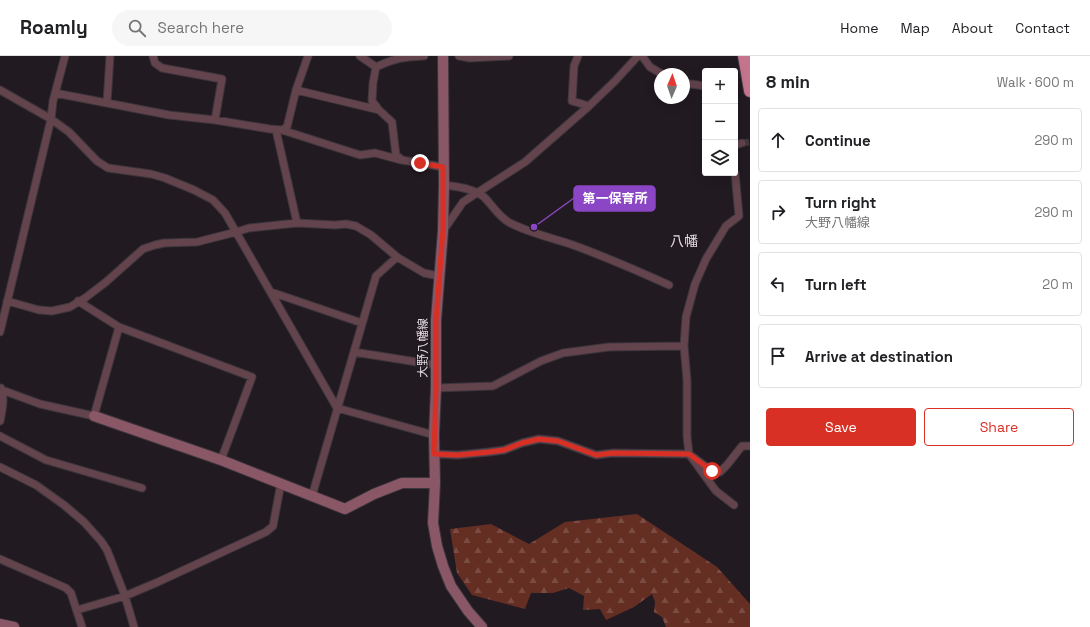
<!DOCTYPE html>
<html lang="en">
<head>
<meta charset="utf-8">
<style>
  body { margin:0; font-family:"Space Grotesk","Noto Sans JP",sans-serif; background:#f6f6f6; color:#202124 }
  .controls { position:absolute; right:12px; top:12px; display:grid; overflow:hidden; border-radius:4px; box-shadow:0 2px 10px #0003 }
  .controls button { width:36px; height:36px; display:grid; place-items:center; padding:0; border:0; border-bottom:1px solid #e0e0e0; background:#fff; color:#202124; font:20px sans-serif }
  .compass { position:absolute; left:654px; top:12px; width:36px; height:36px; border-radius:50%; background:#fff; box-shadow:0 2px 10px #0003; rotate:2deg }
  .stop { position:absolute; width:12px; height:12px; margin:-9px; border:3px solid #d93025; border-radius:50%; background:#fff }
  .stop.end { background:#d93025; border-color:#fff; box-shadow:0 1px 4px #0008 }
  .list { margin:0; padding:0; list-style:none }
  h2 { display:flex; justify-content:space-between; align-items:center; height:52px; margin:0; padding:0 16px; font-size:17px }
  h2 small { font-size:13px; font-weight:400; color:#757577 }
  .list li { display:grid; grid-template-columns:26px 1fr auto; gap:12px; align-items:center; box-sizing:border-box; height:64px; margin:0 8px 8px; padding:0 8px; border:1px solid #e0e0e0; border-radius:4px }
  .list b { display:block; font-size:15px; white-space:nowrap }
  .list p { margin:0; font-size:13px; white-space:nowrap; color:#757577 }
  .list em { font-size:13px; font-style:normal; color:#757577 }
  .actions { display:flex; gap:8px; padding:12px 16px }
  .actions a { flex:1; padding:9px 0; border:1px solid #d93025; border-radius:4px; text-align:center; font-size:14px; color:#d93025 }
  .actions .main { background:#d93025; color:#fff }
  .icon { flex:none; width:22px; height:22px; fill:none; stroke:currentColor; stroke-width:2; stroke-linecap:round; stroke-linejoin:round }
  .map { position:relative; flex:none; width:750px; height:571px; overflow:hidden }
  header { display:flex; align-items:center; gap:24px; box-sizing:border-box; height:56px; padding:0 20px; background:#fff; border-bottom:1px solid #e0e0e0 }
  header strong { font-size:19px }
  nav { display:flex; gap:22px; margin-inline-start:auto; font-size:14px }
  .search { width:280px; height:36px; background:#f6f6f6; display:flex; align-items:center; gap:10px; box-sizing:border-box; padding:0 14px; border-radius:22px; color:#757577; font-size:15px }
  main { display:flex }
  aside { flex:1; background:#fff }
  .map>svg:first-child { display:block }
  .forest { fill:url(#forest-firs) }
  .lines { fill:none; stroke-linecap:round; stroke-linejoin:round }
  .street-tunnel { stroke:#3f373e; stroke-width:7; stroke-dasharray:7 3.5; stroke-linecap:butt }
  .street-casing { stroke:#3d353c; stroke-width:9 }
  .secondary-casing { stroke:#3d353c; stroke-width:12 }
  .highway-casing { stroke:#3d353c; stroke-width:14 }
  .street { stroke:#63434c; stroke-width:7 }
  .secondary { stroke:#8a5766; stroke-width:10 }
  .highway { stroke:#c4758d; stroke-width:12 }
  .route { stroke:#d93025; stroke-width:5 }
  .labels { text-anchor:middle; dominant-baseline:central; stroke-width:3; stroke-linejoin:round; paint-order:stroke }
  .street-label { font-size:12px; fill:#e2dce1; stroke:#221a21 }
  .quarter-label { font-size:14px; fill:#e2dce1; stroke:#221a21 }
  .leader { fill:none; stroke:#8a46c4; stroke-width:1.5 }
  .callout-dot { fill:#8a46c4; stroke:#221a21; stroke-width:1.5 }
  .callout { fill:#8a46c4; stroke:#8a46c4; stroke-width:1.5 }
  .callout-label { font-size:13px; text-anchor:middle; font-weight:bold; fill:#fff }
</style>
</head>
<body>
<header>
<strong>Roamly</strong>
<div class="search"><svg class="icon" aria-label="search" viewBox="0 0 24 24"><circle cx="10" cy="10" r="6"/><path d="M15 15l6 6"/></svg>Search here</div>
<nav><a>Home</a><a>Map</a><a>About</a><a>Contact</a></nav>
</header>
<main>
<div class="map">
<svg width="750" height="571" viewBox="0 0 750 571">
  <defs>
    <pattern id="forest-firs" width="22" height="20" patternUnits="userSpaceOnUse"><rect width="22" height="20" fill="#642e23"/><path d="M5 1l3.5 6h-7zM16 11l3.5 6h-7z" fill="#7a4c43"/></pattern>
  </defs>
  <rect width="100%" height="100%" fill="#221a21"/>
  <!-- forest -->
  <path class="forest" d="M637,458l80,53 33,37v23h-84l-4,-10 -8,-5 1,-10 -3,-8 -18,13 -28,13 -6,-11 -17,1 1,-14 -15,-8 -16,5h-22l-6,16 -53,-14 -15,-22 -7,-44 41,-5 38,20 36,-22z"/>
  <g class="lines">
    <!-- street-tunnel -->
    <path class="street-tunnel" d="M742,87l8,-1"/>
    <!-- street casing -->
    <g class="street-casing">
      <path id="street" d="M153,0l2,7 7,5 60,11 -7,41
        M360,0l16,11
        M459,0l11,2 39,-2
        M578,0l-4,10 -2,35 17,5
        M642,0l8,11 12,7
        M376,11l-3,16 -1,18 7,9 13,12 4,33 6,5 41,7
        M376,11c19,-9 27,-10 48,-11
        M684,27l21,3
        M0,34l51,29 18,13 28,29 11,7 43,6 14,4 29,12 19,10 12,13 11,19 101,176 97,27
        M296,34l83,20
        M55,37l114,22 46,5 55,9 12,1 5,-3 9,-37 12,-34
        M107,47l3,-47
        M276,74l21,93
        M282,74l78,25 15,-2 26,7
        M735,89l7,-2
        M444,129c13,2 29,3 40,12 9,9 15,20 26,26 20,10 42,15 63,22 33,12 65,26 96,40
        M443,175l20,-29 62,-40 64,-56 26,-25 23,-25
        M271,236l91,31
        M7,245l32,9 13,1 18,-4 15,-9 21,-16 37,-33 12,-4 9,-2 33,-1 39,-10 13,-4 48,-5 38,2 11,-1 10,2 15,9 26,22 27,16 15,3
        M78,245l41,26 133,50 -31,83
        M0,276l51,-213 2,-18 12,-45
        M354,296l82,13
        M436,332l57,-2 48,-25 22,-8 46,-6 75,-1
        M2,334l38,14 54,12 25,-89
        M0,365c2,-10 5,-23 1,-33
        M0,380l46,24 96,28
        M434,398l24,1 31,-3 15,-2 18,-7 17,-4 19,2 38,14 17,-2 76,1 23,17 8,1 7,-7 15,-19h8
        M0,411l36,18 28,20 20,17 17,19 6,9 18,46 9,31
        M312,440l64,-220 21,-19
        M734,449l-18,-14 -27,-37 -2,-18v-56l-3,-34 2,-29 9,-33 11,-25 20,-33 13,-10 -4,-43
        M0,503l66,29 5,5 11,34
        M77,554l48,-14 33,-14 108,-50 7,-6 8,-43"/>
    </g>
    <!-- secondary casing -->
    <g class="secondary-casing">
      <path id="secondary" d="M443,0l1,129 -1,46 -7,89v68l-2,47 1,48 -2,40 4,23 6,20 8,20 17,25 14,16
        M94,360l127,44 124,49 29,-15 28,-11h33
        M0,568l14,3"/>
    </g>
    <!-- highway casing -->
    <g class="highway-casing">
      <path id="highway" d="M744,0l6,35"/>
    </g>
    <!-- street -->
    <use href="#street" class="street"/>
    <!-- secondary -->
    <use href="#secondary" class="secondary"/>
    <!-- highway -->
    <use href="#highway" class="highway"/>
  </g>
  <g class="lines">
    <!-- route -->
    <path class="route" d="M420,107l23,4v63l-7,90v68l-2,66 24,1 31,-3 15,-2 18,-7 17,-4 19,2 38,14 17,-2 76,1 23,17"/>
  </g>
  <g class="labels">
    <!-- street labels -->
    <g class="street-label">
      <text transform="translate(423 292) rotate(-90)">大野八幡線</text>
    </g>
    <!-- quarter labels -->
    <g class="quarter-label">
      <text x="684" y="185">八幡</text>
    </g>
  </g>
  <!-- callouts -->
  <path class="leader" d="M534 171L574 142"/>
  <circle class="callout-dot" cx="534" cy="171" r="4"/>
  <rect class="callout" x="574" y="130" width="81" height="25" rx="4"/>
  <g class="callout-label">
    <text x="615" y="147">第一保育所</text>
  </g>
</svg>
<div class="controls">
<button>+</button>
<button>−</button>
<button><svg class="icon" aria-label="layers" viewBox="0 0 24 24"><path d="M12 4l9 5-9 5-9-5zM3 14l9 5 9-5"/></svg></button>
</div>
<svg class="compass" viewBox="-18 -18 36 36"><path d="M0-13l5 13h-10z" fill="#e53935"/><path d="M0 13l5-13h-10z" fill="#757577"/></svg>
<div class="stop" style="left:712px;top:415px"></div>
<div class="stop end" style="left:420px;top:107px"></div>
</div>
<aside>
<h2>8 min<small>Walk · 600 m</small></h2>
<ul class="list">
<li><svg class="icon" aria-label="ahead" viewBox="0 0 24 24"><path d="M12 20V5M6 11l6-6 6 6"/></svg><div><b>Continue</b></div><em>290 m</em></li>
<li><svg class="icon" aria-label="right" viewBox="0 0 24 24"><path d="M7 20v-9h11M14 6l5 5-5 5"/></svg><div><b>Turn right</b><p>大野八幡線</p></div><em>290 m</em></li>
<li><svg class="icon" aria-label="left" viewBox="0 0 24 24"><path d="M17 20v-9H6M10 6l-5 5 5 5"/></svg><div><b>Turn left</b></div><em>20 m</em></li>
<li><svg class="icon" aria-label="arrive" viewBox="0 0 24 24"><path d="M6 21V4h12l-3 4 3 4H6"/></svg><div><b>Arrive at destination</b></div></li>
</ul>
<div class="actions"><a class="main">Save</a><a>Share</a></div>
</aside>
</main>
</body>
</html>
